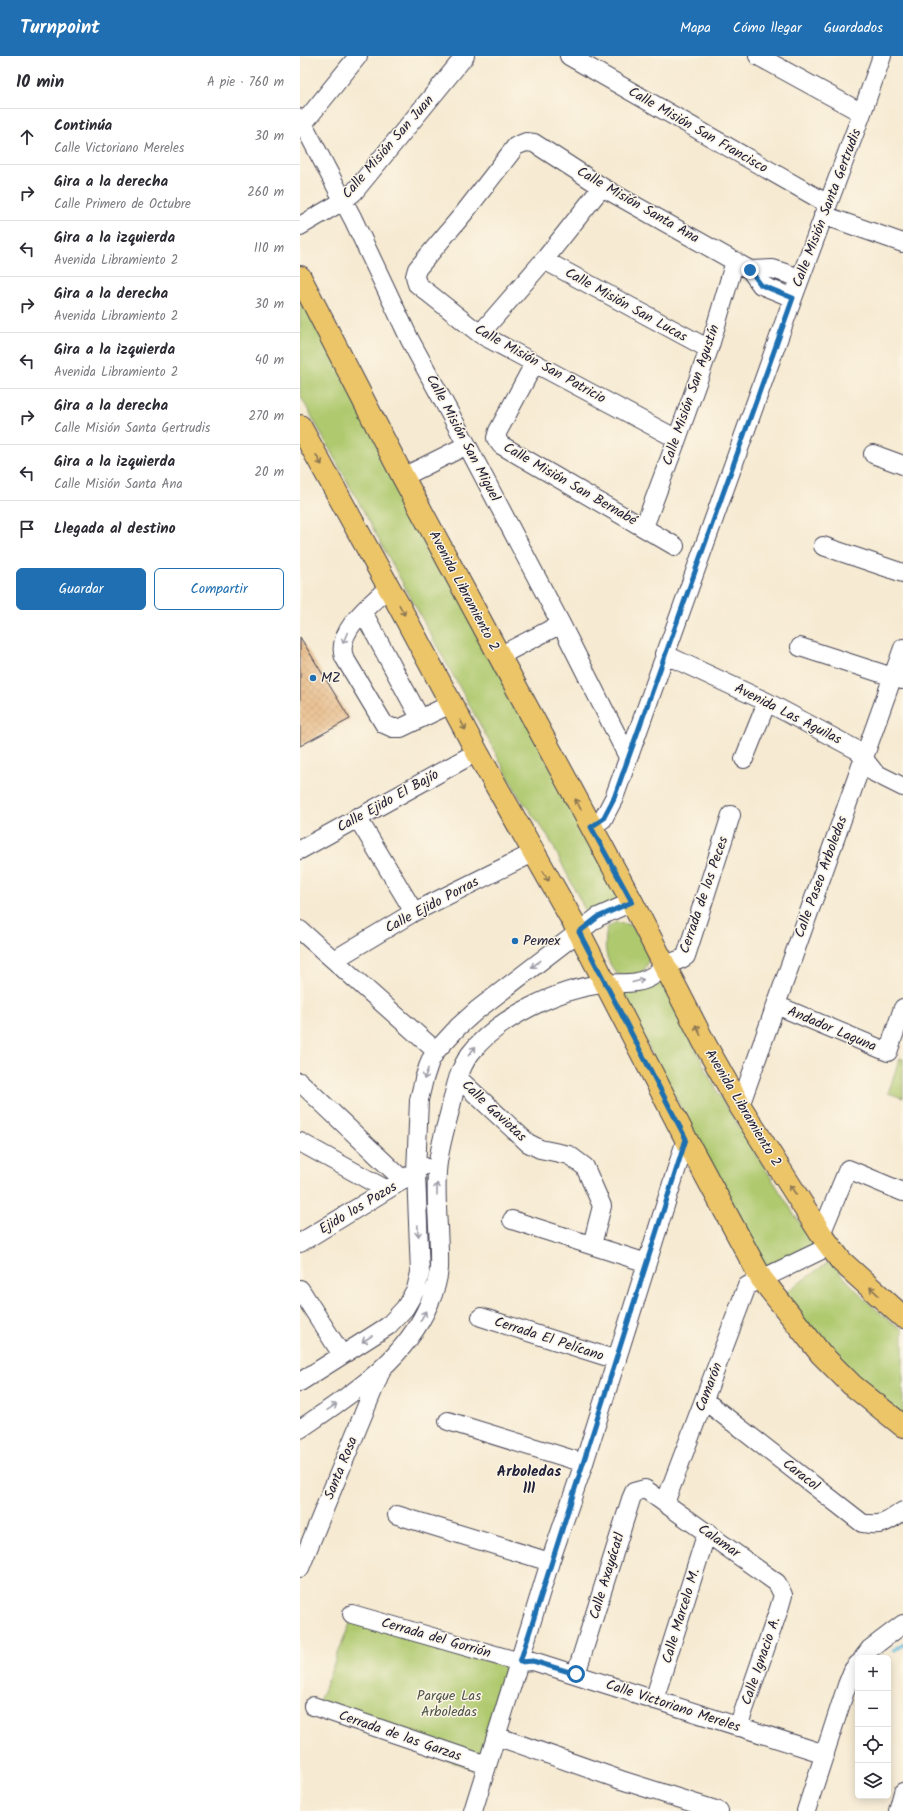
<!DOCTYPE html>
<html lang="es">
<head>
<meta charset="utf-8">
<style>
  body { margin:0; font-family:Kalam,sans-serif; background:#f7f7f7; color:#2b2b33 }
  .controls { position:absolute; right:12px; bottom:12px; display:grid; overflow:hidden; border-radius:6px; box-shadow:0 2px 10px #0003 }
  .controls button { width:36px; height:36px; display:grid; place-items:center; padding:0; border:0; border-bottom:1px solid #e1e1e2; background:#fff; color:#2b2b33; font:20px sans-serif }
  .stop { position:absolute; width:12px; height:12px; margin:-9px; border:3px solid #1f6fb2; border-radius:50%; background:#fff }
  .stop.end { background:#1f6fb2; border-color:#fff; box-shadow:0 1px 4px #0008 }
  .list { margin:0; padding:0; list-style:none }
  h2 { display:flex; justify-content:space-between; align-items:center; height:52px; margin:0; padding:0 16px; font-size:17px }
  h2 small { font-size:13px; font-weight:400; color:#7c7c81 }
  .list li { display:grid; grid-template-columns:26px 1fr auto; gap:12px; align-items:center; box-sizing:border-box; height:56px; padding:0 16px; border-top:1px solid #e1e1e2 }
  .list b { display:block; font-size:15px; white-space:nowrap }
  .list p { margin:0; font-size:13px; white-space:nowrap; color:#7c7c81 }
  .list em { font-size:13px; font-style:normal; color:#7c7c81 }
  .actions { display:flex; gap:8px; padding:12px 16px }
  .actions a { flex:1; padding:9px 0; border:1px solid #1f6fb2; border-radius:6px; text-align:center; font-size:14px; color:#1f6fb2 }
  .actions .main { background:#1f6fb2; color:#fff }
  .icon { flex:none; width:22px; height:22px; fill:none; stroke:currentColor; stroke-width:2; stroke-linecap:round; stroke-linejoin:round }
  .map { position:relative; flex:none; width:603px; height:1755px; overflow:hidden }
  header { display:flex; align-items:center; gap:24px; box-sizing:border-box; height:56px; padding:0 20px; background:#1f6fb2; color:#fff }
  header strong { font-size:19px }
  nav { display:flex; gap:22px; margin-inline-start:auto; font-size:14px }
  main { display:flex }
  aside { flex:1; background:#fff }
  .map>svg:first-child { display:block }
  .green { fill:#afc96e; stroke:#687654 }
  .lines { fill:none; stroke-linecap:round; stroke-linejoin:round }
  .stream { stroke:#5db6da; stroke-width:4 }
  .building { fill:url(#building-cross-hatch) }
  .minor-casing { stroke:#424052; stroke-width:20 }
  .major-casing { stroke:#424052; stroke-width:24 }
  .minor { stroke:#fff; stroke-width:18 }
  .major { stroke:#edc569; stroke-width:22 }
  .oneway { stroke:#887452 }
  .oneway2 { stroke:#9c9ca7 }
  .route { stroke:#1f6fb2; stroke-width:5 }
  .poi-dot { fill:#1f6fb2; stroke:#fcf5e5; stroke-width:1.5 }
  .labels { text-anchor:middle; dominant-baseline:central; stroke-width:3; stroke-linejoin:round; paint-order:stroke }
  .street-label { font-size:14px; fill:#22223b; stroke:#fcf5e5 }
  .poi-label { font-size:14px; fill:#22223b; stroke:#fcf5e5; text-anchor:start }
  .park-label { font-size:14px; fill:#4c544a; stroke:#fcf5e5 }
  .neighbourhood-label { font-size:15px; font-weight:bold; fill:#22223b; stroke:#fcf5e5 }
</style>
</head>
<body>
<header>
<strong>Turnpoint</strong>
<nav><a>Mapa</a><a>Cómo llegar</a><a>Guardados</a></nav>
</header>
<main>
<aside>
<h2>10 min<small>A pie · 760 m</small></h2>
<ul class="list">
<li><svg class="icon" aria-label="ahead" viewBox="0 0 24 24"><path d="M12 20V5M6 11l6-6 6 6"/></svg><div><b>Continúa</b><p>Calle Victoriano Mereles</p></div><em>30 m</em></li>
<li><svg class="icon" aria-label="right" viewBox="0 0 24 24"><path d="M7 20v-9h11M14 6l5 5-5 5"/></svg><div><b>Gira a la derecha</b><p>Calle Primero de Octubre</p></div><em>260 m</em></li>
<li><svg class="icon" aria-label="left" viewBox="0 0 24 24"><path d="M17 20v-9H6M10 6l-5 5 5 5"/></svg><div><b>Gira a la izquierda</b><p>Avenida Libramiento 2</p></div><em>110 m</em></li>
<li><svg class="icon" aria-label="right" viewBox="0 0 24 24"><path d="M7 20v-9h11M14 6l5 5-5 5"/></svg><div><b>Gira a la derecha</b><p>Avenida Libramiento 2</p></div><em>30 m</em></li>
<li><svg class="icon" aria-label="left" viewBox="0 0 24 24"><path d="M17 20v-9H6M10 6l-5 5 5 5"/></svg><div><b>Gira a la izquierda</b><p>Avenida Libramiento 2</p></div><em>40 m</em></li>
<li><svg class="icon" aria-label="right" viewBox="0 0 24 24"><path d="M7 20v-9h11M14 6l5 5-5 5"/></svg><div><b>Gira a la derecha</b><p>Calle Misión Santa Gertrudis</p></div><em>270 m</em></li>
<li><svg class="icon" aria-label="left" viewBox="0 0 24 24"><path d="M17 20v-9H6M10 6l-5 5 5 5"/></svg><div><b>Gira a la izquierda</b><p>Calle Misión Santa Ana</p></div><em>20 m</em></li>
<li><svg class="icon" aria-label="arrive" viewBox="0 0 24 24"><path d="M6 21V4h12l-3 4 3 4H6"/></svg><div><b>Llegada al destino</b></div></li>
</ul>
<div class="actions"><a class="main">Guardar</a><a>Compartir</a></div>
</aside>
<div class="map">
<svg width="603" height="1755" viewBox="0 0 603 1755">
  <defs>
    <pattern id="building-cross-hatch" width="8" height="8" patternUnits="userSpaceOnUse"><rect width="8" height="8" fill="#e7b985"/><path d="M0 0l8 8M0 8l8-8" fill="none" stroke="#c69f74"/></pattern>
  </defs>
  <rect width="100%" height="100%" fill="#fcf5e5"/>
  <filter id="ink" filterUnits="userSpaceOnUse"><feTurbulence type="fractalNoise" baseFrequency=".025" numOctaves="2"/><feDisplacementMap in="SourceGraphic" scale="8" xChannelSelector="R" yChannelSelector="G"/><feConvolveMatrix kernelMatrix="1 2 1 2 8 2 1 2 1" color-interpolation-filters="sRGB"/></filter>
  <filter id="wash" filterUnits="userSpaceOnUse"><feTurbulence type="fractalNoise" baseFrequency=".012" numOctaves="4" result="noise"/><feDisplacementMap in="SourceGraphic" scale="16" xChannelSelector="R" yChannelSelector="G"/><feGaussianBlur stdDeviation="0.9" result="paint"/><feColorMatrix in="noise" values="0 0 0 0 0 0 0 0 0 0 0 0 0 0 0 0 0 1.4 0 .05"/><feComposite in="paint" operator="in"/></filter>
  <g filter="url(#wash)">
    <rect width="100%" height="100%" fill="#f6ead2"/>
    <!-- green -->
    <path class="green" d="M0,233l319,609 -31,18 -40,-80 -28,-38 -220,-403z
      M316,866l14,3c15,17 30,36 5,53l-18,-4c-13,-16 -13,-26 -10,-46z
      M360,922l60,119 95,150 -50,19 -148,-278z
      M600,1002l3,1v39l-15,-5z
      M530,1205c22,26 45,50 73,69v88l-50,-39 -71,-84z
      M51,1565l167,49 -34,103 -169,-62z"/>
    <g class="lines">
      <!-- stream -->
      <path class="stream" d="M594,1594l9,-6"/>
    </g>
    <g id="blocks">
      <!-- building -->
      <path class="building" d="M0,581l50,82 -50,27z"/>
    </g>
  </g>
  <g filter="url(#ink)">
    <use href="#blocks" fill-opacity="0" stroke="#424052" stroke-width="1"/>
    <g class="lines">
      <!-- minor casing -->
      <g class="minor-casing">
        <path id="minor" d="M269,0l259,148
          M458,0l104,57
          M0,62l53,101 57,121 57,105 94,179 67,133
          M3,68l55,-68
          M523,159l80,28
          M0,170l43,-25 11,-9 111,-136
          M244,204l165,89
          M450,214l23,-1 27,9
          M180,278l64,-74 58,-73
          M234,308l-36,67 -2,7 5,7 174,101
          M377,383l-197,-105 -63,-50 -2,-8 2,-7 47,-56 52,-67 10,-4 8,1 68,44 148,83 11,15 32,13
          M573,398l30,11
          M103,421l64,-32
          M344,471l33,-88 32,-90 26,-88
          M523,490l80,27
          M89,531c-17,16 -54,44 -45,70l40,67 9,4h8l50,-24
          M63,556l57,106
          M500,591l102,33
          M364,598l103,48 90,48 18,23 28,14
          M199,600l62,-32
          M444,703l23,-57
          M57,761l57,95
          M291,771l12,-8 11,-21 179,-500 69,-185 20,-57
          M0,794l177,-98
          M0,874l136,121
          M34,904l80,-48 119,-59
          M476,949l112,47 15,-44
          M158,1022l70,65 12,6 29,6 16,12 17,39 -10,39
          M0,1026l103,98
          M440,1050l163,-458
          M0,1086l87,48
          M212,1164l135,43
          M521,1178l27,-65 55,23
          M0,1187l103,-63 20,-14
          M0,1233l42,66
          M181,1261l136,43
          M0,1326l88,-56 17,-18 11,-19 4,-16 -4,-101 3,-72 5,-21 6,-18 6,-10 22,-24 19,-17 121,-93 34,-15
          M404,1344l158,123c20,4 25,-1 41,-12
          M148,1365l136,42
          M0,1373c50,-34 104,-67 129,-125 5,-11 9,-23 10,-36 1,-32 -4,-64 -2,-96 1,-18 6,-36 11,-54 6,-21 8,-45 22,-64 27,-36 90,-66 134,-70 18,-2 34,2 50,-9 5,-3 8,-9 13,-11 7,-3 13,-3 19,-8l45,-141
          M365,1447l82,-217 83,-40
          M97,1459l153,47
          M0,1512l81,-197
          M52,1558l168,48 13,-1 292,93
          M563,1602l7,-9 33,-25
          M276,1618l55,-175 3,-7 11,-3 132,94 6,12 -4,14 -41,118
          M354,1644l53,-168
          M13,1650l174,59
          M196,1680l125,44 98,31
          M173,1755l77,-249 34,-99 102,-324
          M506,1755l41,-126 6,-15 5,-6
          M598,1755l5,-19"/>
      </g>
      <!-- major casing -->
      <g class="major-casing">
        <path id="major" d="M0,221l103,200 229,425 74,144 34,60 81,128 20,27 62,56
          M0,370l98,178 79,148 102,180 107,207 75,139 60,76 31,31 51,41"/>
      </g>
      <!-- minor -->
      <use href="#minor" class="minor"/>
      <!-- major -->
      <use href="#major" class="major"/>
    </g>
    <!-- one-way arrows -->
    <defs><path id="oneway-shaft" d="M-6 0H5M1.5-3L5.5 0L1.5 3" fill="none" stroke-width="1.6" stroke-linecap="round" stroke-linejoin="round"/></defs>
    <g class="oneway">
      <use href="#oneway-shaft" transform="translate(19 404) rotate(61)"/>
      <use href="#oneway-shaft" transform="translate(102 554) rotate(62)"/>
      <use href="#oneway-shaft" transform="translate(163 669) rotate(61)"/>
      <use href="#oneway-shaft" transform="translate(278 748) rotate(-118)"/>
      <use href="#oneway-shaft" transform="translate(246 820) rotate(60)"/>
      <use href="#oneway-shaft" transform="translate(398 974) rotate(-117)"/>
      <use href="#oneway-shaft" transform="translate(493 1134) rotate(-123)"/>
      <use href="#oneway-shaft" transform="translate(574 1235) rotate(-137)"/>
    </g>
    <g class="oneway2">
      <use href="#oneway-shaft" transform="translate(45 582) rotate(112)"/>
      <use href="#oneway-shaft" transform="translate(236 908) rotate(143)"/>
      <use href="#oneway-shaft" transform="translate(338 925) rotate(-15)"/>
      <use href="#oneway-shaft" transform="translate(172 995) rotate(-52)"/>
      <use href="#oneway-shaft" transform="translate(126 1018) rotate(110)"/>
      <use href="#oneway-shaft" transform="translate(137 1133) rotate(-90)"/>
      <use href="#oneway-shaft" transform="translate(118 1175) rotate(88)"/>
      <use href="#oneway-shaft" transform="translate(123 1260) rotate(-62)"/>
      <use href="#oneway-shaft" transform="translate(67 1283) rotate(147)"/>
      <use href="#oneway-shaft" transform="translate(32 1351) rotate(-34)"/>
    </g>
  </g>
  <g class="lines" filter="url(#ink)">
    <!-- route -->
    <path class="route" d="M276,1618l-43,-13 -13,1 166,-523 -107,-207 19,-15 34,-15 -41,-75 12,-8 11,-21 179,-500 -32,-13 -11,-15"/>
  </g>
  <!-- markers -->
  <g class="poi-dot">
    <circle cx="13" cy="622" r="4"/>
    <circle cx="215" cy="885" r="4"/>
  </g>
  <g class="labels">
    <!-- street labels -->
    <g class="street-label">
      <text transform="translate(398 74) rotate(30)">Calle Misión San Francisco</text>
      <text transform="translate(88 91) rotate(-49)">Calle Misión San Juan</text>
      <text transform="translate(338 149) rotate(30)">Calle Misión Santa Ana</text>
      <text transform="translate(527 152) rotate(-69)">Calle Misión Santa Gertrudis</text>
      <text transform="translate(326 249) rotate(29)">Calle Misión San Lucas</text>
      <text transform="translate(240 308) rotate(29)">Calle Misión San Patricio</text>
      <text transform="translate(391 339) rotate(-71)">Calle Misión San Agustín</text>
      <text transform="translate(163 382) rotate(62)">Calle Misión San Miguel</text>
      <text transform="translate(270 428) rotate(30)">Calle Misión San Bernabé</text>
      <text transform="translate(164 535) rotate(62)">Avenida Libramiento 2</text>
      <text transform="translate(488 658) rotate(27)">Avenida Las Aguilas</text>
      <text transform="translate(88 745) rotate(-29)">Calle Ejido El Bajío</text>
      <text transform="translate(521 821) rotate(-70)">Calle Paseo Arboledas</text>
      <text transform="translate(404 839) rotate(-71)">Cerrada de los Peces</text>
      <text transform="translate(132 849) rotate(-28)">Calle Ejido Porras</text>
      <text transform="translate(532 973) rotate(23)">Andador Laguna</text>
      <text transform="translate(443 1052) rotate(59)">Avenida Libramiento 2</text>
      <text transform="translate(194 1055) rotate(43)">Calle Gaviotas</text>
      <text transform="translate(58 1152) rotate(-31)">Ejido los Pozos</text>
      <text transform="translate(249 1283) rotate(18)">Cerrada El Pelícano</text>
      <text transform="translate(409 1331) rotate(-69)">Camarón</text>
      <text transform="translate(41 1412) rotate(-68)">Santa Rosa</text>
      <text transform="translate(501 1419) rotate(38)">Caracol</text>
      <text transform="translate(419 1485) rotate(35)">Calamar</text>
      <text transform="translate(307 1520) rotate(-73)">Calle Axayácatl</text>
      <text transform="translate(381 1560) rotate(-73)">Calle Marcelo M.</text>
      <text transform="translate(136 1582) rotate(16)">Cerrada del Gorrión</text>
      <text transform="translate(461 1605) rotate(-71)">Calle Ignacio A.</text>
      <text transform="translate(373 1650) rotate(18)">Calle Victoriano Mereles</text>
      <text transform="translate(100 1680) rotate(19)">Cerrada de las Garzas</text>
    </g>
    <!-- poi labels -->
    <g class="poi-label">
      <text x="21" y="622">MZ</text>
      <text x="223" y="885">Pemex</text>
    </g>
    <!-- park labels -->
    <g class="park-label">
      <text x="149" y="1640">Parque Las<tspan x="149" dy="16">Arboledas</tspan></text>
    </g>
    <!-- neighbourhood labels -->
    <g class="neighbourhood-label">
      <text x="229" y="1416">Arboledas<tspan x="229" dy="17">lll</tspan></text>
    </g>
  </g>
</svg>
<div class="controls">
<button>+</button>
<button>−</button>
<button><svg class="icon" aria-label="locate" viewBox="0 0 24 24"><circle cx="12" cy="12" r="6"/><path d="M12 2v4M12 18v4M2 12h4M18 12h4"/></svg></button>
<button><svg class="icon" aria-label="layers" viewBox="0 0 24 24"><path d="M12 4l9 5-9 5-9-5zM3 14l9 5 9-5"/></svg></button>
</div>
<div class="stop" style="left:276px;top:1618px"></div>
<div class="stop end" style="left:450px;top:214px"></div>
</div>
</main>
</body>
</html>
